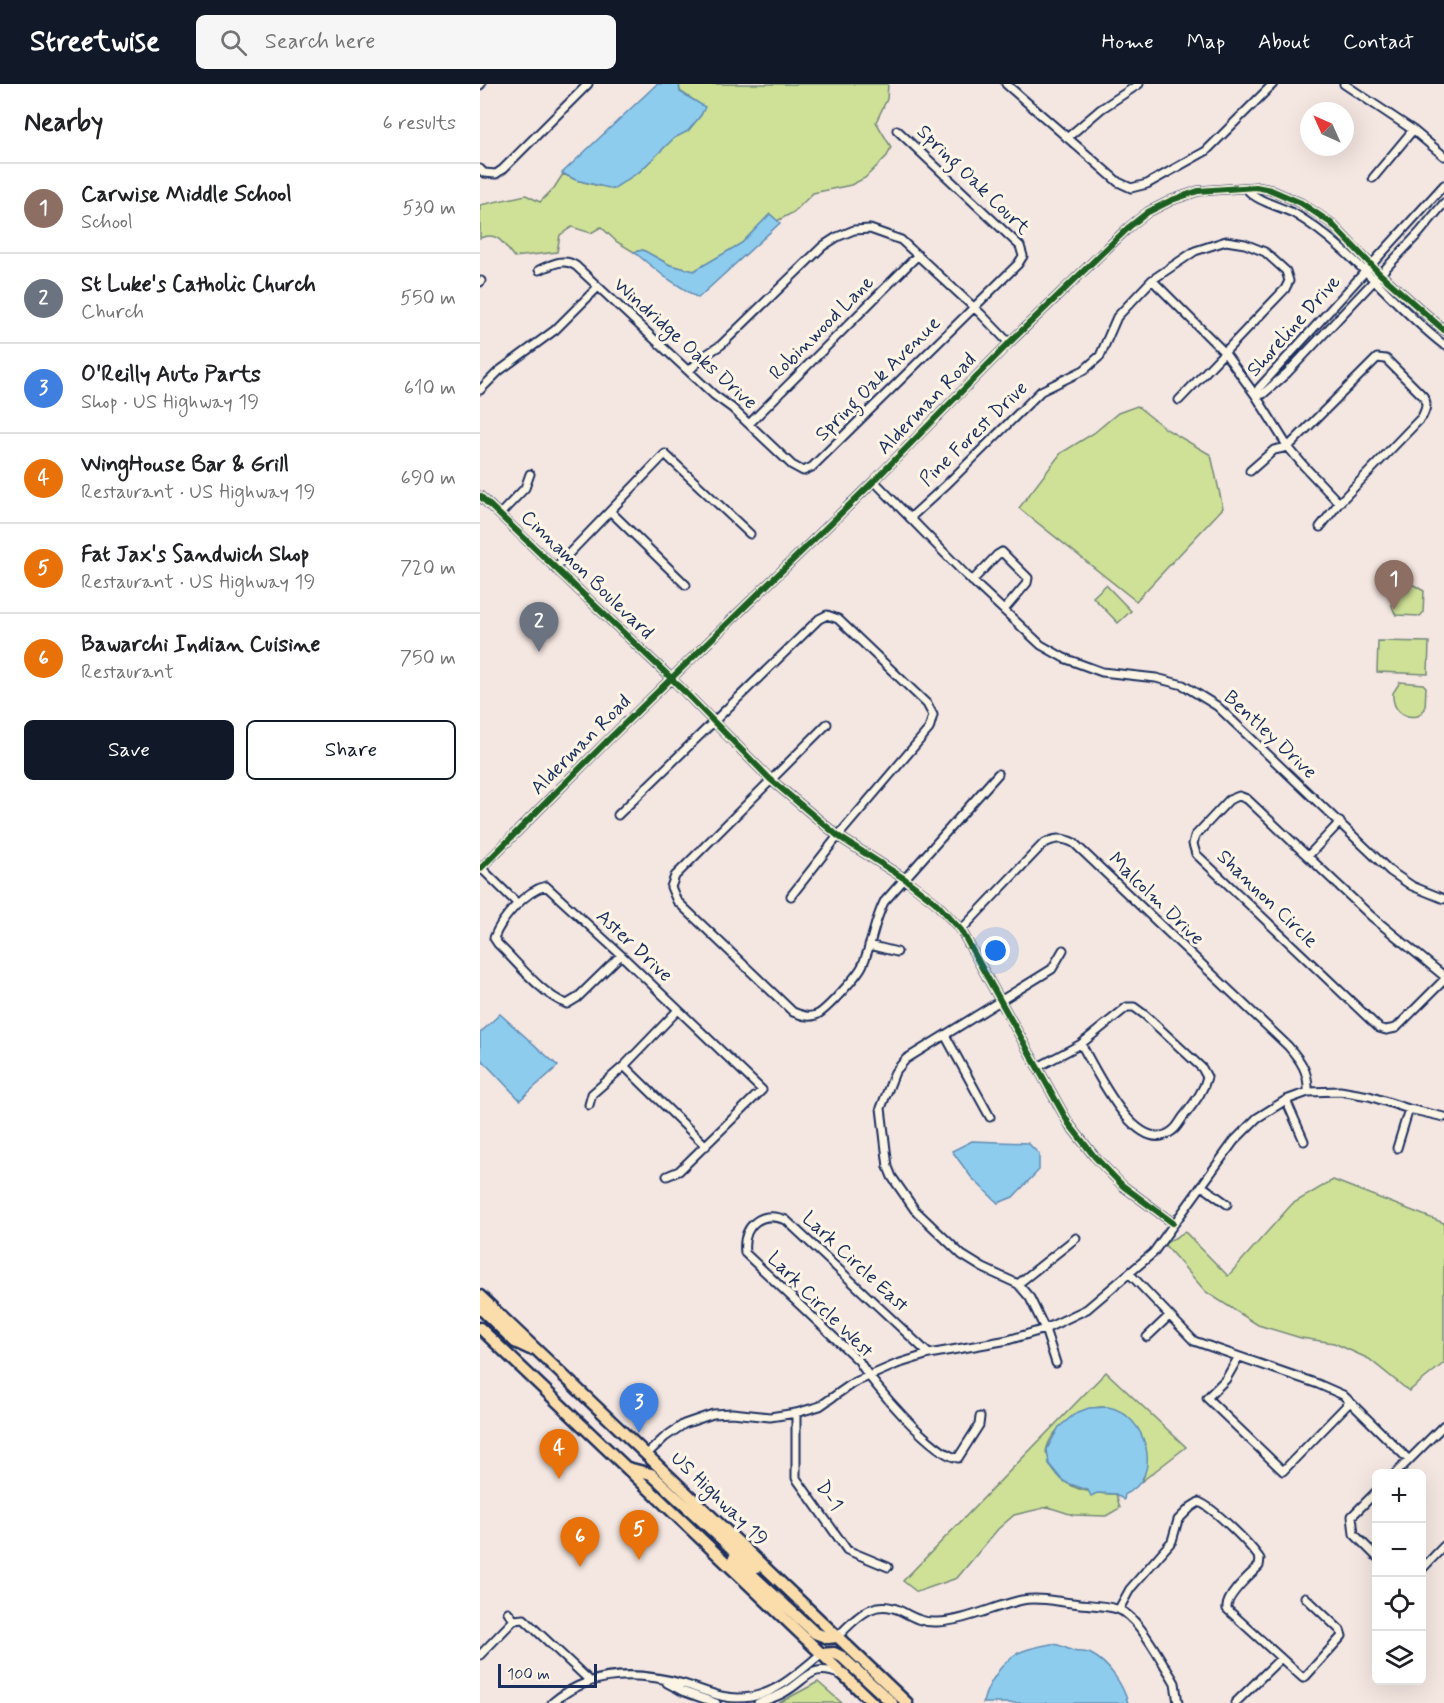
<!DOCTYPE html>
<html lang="en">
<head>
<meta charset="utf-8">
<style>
  body { margin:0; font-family:Mynerve,sans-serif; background:#f6f6f6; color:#202124 }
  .controls { position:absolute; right:18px; bottom:18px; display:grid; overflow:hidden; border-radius:9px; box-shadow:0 6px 24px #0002 }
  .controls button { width:54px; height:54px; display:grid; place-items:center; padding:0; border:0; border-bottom:2px solid #e0e0e0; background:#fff; color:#202124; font:30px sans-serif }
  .compass { position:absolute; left:820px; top:18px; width:54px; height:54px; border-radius:50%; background:#fff; box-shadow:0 6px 24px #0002; rotate:315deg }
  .scale { position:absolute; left:18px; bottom:15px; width:99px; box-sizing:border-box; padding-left:6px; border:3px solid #1b2f5e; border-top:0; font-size:16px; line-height:21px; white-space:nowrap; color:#1b2f5e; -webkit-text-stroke:4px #fcf5e5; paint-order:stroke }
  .you { position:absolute; left:516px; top:867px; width:21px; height:21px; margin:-15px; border:4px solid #fff; border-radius:50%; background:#1a73e8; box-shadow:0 0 0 9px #1a73e833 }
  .badge { display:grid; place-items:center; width:39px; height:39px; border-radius:50%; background:#111827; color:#fff; font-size:20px; font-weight:700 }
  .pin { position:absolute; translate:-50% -50px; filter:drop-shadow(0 2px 3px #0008) }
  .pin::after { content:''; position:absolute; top:32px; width:21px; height:18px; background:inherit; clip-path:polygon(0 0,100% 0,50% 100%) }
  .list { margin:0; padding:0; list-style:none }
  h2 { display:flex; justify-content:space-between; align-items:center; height:78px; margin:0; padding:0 24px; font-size:26px }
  h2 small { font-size:20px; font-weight:400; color:#757577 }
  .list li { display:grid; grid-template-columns:39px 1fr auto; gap:18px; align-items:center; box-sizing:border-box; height:90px; padding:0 24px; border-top:2px solid #e0e0e0 }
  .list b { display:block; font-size:22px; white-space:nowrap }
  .list p { margin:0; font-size:20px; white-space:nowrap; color:#757577 }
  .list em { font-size:20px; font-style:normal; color:#757577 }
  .actions { display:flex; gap:12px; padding:18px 24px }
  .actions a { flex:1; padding:14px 0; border:2px solid #111827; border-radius:9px; text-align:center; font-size:21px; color:#111827 }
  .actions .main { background:#111827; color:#fff }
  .icon { flex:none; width:33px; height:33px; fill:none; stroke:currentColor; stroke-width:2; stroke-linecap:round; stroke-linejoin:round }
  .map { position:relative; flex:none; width:964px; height:1619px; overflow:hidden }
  header { display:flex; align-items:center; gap:36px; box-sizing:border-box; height:84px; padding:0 30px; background:#111827; color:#fff }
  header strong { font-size:28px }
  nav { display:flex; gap:33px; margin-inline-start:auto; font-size:21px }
  .search { width:420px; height:54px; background:#f6f6f6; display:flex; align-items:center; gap:15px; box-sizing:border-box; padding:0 21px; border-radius:9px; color:#757577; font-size:22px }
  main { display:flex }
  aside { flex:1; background:#fff }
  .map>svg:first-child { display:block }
  .green { fill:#cee196; stroke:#74887a; stroke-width:1.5 }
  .water { fill:#8eccee; stroke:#608db4; stroke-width:1.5 }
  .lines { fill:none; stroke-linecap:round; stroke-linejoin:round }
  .minor-casing { stroke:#1b2f5e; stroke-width:11 }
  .highway-casing { stroke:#1b2f5e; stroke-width:15 }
  .minor { stroke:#fcf5e5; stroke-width:7 }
  .highway { stroke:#faddab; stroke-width:10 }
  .cycleway-casing { stroke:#fcf5e5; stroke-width:10 }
  .cycleway { stroke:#1b5e20; stroke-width:6 }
  .labels { text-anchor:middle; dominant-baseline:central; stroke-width:6; stroke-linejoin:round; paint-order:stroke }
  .street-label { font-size:20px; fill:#1b2f5e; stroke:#fcf5e5 }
</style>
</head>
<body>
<header>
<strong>Streetwise</strong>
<div class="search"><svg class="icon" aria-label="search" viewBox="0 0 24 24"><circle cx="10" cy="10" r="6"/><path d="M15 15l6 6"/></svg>Search here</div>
<nav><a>Home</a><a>Map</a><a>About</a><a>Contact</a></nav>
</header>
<main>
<aside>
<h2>Nearby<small>6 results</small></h2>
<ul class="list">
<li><span class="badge" style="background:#8d6e63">1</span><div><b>Carwise Middle School</b><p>School</p></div><em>530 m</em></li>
<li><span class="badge" style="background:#6b7280">2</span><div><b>St Luke's Catholic Church</b><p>Church</p></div><em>550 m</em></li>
<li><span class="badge" style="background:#3f7fe0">3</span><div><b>O'Reilly Auto Parts</b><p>Shop · US Highway 19</p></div><em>610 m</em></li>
<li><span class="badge" style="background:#e8710a">4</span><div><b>WingHouse Bar &amp; Grill</b><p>Restaurant · US Highway 19</p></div><em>690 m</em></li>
<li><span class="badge" style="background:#e8710a">5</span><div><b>Fat Jax's Sandwich Shop</b><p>Restaurant · US Highway 19</p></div><em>720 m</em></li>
<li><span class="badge" style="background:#e8710a">6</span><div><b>Bawarchi Indian Cuisine</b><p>Restaurant</p></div><em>750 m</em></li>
</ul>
<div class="actions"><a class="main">Save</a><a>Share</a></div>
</aside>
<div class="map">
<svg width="964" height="1619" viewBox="0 0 964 1619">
  <rect width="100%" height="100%" fill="#f4e6e1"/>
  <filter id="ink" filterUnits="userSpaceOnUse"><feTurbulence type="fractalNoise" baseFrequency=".0167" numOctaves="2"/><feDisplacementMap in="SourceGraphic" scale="12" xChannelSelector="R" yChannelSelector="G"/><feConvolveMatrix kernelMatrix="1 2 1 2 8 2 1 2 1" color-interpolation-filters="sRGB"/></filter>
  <g filter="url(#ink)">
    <!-- green -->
    <path class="green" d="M199,0h209l-1,15 -11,23 15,25 -4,9 -22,22 -14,7 -38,8 -19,19 -17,9 -7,-7 -28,29 -48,28 -24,-6 -27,-15 -9,2 -17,-10 -16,-15 -10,6 -19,-6 -12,8 -3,17 -43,5c-11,-13 -15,-26 -34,-19v-33l46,-10 14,7 14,-14 9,-14 13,6 23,6 40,-14 35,-34 14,-7 13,-16 3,-8 -24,-16z
      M657,322l29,23 45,26 12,53 -87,93 -117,-93 42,-55 33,-20 24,-20z
      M926,499l6,1 12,7 -1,22 -3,3 -24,-1c-8,-13 -5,-26 10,-32z
      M626,501l25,26 -13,12 -25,-26z
      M898,557l51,1 -1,32 -51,-2z
      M920,598l23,2 3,3 -1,22 -7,7c-16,3 -26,-7 -25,-23z
      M853,1096l111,43v140l-35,28 -40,-32 -35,-16 -33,-5 -43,-13 -52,-33 -42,-48 21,-12 43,44 64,-72z
      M626,1288l80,75 -45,35c4,-5 4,-11 5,-17 1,-11 -1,-17 -5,-27 -13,-35 -47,-40 -75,-16 -9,7 -18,18 -20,30 3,6 5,13 8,18 12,20 41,24 62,24l4,14 -14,8 -33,-1 -25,-8 -34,8 -16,14 -41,49 -40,14 -14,-11z
      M338,1598l24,21h-63z"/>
    <!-- water -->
    <path class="water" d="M177,0h22l1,8 25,15 -4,8 -13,16 -14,7 -35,34 -26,17 -37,-9 -14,-7z
      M290,130l10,9 -82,75 -33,-21 -31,-25 9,-2 27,15 24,6 48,-28z
      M20,930l58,52 -38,34 -40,-42v-25z
      M492,1057l56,2 11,11v16l-26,27 -15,6 -27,-26 -19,-26z
      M628,1323c38,7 57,70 17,87l-1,6 -8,-6 -19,-1 -6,3 -3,-6 -21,-7 -5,-3 -13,-16 -2,-15 12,-22 17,-14 13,-5z
      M571,1560c9,0 14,4 22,7 7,2 13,0 18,3 18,9 32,31 37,49h-145c2,-11 6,-18 12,-27 15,-24 29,-27 56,-32z"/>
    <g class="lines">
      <!-- minor casing -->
      <g class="minor-casing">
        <path id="minor" d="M526,0l112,98 13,6 16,-4 59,-33 67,-67
          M864,0l69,46 31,26
          M0,1l1,-1
          M587,54l34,-29 38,-25
          M0,85l4,4 12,1 7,-5 85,-85
          M893,94l40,-48
          M964,101l-185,203 -3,8 7,-2 24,-21 133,-141 24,-29
          M767,105c10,13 33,17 48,25 57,34 97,91 149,131
          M59,186c12,-5 25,-13 37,-4l138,129 18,13 60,57 11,6 9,-4 206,-203 5,-8 -3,-10 -123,-116
          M672,196l72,72 32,44 32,51 15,18 36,38
          M0,198l1,-1
          M209,287l15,-15 17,-11 102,-99 14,-9 17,-7 16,-1 31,11 80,74 28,29
          M0,306l19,-19 56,-41 43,-43
          M269,340l169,-169
          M770,387l24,-21 14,-3 89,-89 9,1 37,37c5,7 3,13 -1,21l-83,86 -19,24
          M394,397l91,93 76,71 23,13 38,14 54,6 27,7 34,21 173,165 22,15 32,13
          M0,412l191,182 99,101 68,57 67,43 31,24 25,27 108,194 25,32 29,30 50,37
          M131,428l75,73
          M20,430l25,-26 5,-14
          M430,434l36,-33 95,-94 43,-21 16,-14 17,-39 35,-37 43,-29 31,-10 19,3 20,8 21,19 3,10 -4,8 -106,111
          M76,483l109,-113 85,80
          M492,497l25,-26 5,-3 26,26 -1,5 -23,27
          M347,640l-152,152 -4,11 6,14 116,111c8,3 15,6 23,3 9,-3 44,-42 47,-51 9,-21 11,-42 21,-62l114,-128
          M138,731l201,-196 8,-4 11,4 89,85 6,11 -4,14 -91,107 -47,60
          M828,772l32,-34
          M0,783l38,37
          M0,785l128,-129 266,-259 135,-138 120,-116 19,-15 24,-12 26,-9 58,-4 15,3 30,13 30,20 49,51 64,56
          M481,846l82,-86c11,-6 19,-7 31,-1l214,203c13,15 21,26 20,46
          M389,861l28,7
          M141,871l-44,43 -10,6c-25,-9 -50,-42 -69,-60l-4,-6c7,-19 31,-47 52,-52l75,69 141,135 -83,81 -12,5
          M964,892l-73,-60 -124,-117 -8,-3 -10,4 -34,36 -2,8 3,10 183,174 7,2 10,-2 48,-48
          M647,923h7l11,8 57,53 5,9c-4,16 -14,27 -23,39 -4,5 -7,12 -12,15 -36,28 -78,-65 -91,-87z
          M465,951l45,82
          M144,982l82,80
          M558,983l43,-23
          M806,1016l18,41
          M109,1021l3,-11 32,-28 54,-56
          M917,1064l12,-39
          M722,1102l25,18
          M650,1190l64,67 124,43 25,11 66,65
          M538,1200l58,-46
          M667,1253l22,-21
          M449,1270l-143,-134c-26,-10 -44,6 -41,33l114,108c12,22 75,95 99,97l21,-33 1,-8
          M758,1274l-12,21 -19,19 76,73 66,-68
          M576,1279l-11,-34 -15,-31 -12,-14 -35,-16 -21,-13 -47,-45 -23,-33 -4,-10 -7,-59 14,-36 11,-13 146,-90 11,-19
          M316,1329v65l51,72 41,17
          M166,1371l19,-18 19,-13 29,-10 19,-1 38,4 26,-4 24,-7 33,-23 44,-19 32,-10 79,-14 37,-11 42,-20 66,-56 81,-112 23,-23 29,-18 22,-8 32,-1 29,5 40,13 35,8
          M915,1390l49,-49
          M896,1408l-24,24 2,18 22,22
          M942,1485l22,-23
          M639,1525l11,-20 42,-48 6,-21 13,-13 8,-5c15,6 52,43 61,57l-1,7c-9,9 -34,30 -32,43l76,69 3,-2 36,-40 -2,-6 -35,-33
          M28,1528l6,8
          M357,1553c20,-19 36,-41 66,-25 11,6 21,11 34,10 29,-1 57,-16 85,-22 16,-3 33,1 50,3 14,2 31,2 45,6 21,6 42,49 54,67l4,7 3,20
          M0,1571l34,-35 10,-1 65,61
          M187,1599l15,8 34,12
          M72,1619c38,-33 86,-32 132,-19 25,8 40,17 67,13 28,-5 49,-26 70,-43
          M278,1619c8,-3 19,-6 27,-11 23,-13 26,-30 56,-17
          M755,1619l46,-45"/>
      </g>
      <!-- highway casing -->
      <g class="highway-casing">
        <path id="highway" d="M0,1212l427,407
          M0,1224l35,34 15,7
          M0,1244l393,375
          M148,1384l23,6 90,83 16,10
          M254,1474l81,75 13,5 9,-1
          M341,1570l13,-1 8,4 50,46"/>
      </g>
      <!-- minor -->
      <use href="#minor" class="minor"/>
      <!-- highway -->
      <use href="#highway" class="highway"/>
      <!-- cycleway casing -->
      <g class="cycleway-casing">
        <path id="cycleway" d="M0,412l191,182 99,101 68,57 67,43 31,24 25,27 108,194 25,32 29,30 50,37
          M0,785l128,-129 266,-259 135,-138 120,-116 19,-15 24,-12 26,-9 58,-4 15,3 30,13 30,20 49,51 64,56"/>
      </g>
      <!-- cycleway -->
      <use href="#cycleway" class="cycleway"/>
    </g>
  </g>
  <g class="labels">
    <!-- street labels -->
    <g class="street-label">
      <text transform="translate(493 96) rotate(44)">Spring Oak Court</text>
      <text transform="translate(814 242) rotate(-48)">Shoreline Drive</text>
      <text transform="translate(342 244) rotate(-45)">Robinwood Lane</text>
      <text transform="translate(205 260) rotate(42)">Windridge Oaks Drive</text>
      <text transform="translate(398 295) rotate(-45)">Spring Oak Avenue</text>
      <text transform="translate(447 320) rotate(-46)">Alderman Road</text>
      <text transform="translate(494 350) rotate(-44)">Pine Forest Drive</text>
      <text transform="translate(107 491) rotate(44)">Cinnamon Boulevard</text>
      <text transform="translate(790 651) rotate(43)">Bentley Drive</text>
      <text transform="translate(101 661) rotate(-45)">Alderman Road</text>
      <text transform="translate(676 815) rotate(44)">Malcolm Drive</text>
      <text transform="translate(787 815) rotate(44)">Shannon Circle</text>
      <text transform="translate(154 862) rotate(43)">Aster Drive</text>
      <text transform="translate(375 1178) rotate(43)">Lark Circle East</text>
      <text transform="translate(340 1221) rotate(45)">Lark Circle West</text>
      <text transform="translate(349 1412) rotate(55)">D-1</text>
      <text transform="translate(239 1415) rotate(44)">US Highway 19</text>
    </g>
  </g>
</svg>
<div class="controls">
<button>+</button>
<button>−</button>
<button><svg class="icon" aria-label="locate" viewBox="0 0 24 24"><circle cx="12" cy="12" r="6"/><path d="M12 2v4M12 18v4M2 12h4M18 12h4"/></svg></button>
<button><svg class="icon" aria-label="layers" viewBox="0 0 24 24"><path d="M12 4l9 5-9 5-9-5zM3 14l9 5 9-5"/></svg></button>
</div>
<svg class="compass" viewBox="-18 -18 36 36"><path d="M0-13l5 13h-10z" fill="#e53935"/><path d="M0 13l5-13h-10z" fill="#757577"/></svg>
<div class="scale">100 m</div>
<div class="you"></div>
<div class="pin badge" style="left:914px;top:526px;background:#8d6e63">1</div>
<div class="pin badge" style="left:59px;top:568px;background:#6b7280">2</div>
<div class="pin badge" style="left:159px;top:1349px;background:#3f7fe0">3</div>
<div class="pin badge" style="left:79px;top:1395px;background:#e8710a">4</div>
<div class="pin badge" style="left:159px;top:1476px;background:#e8710a">5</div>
<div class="pin badge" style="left:100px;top:1483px;background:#e8710a">6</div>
</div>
</main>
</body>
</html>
